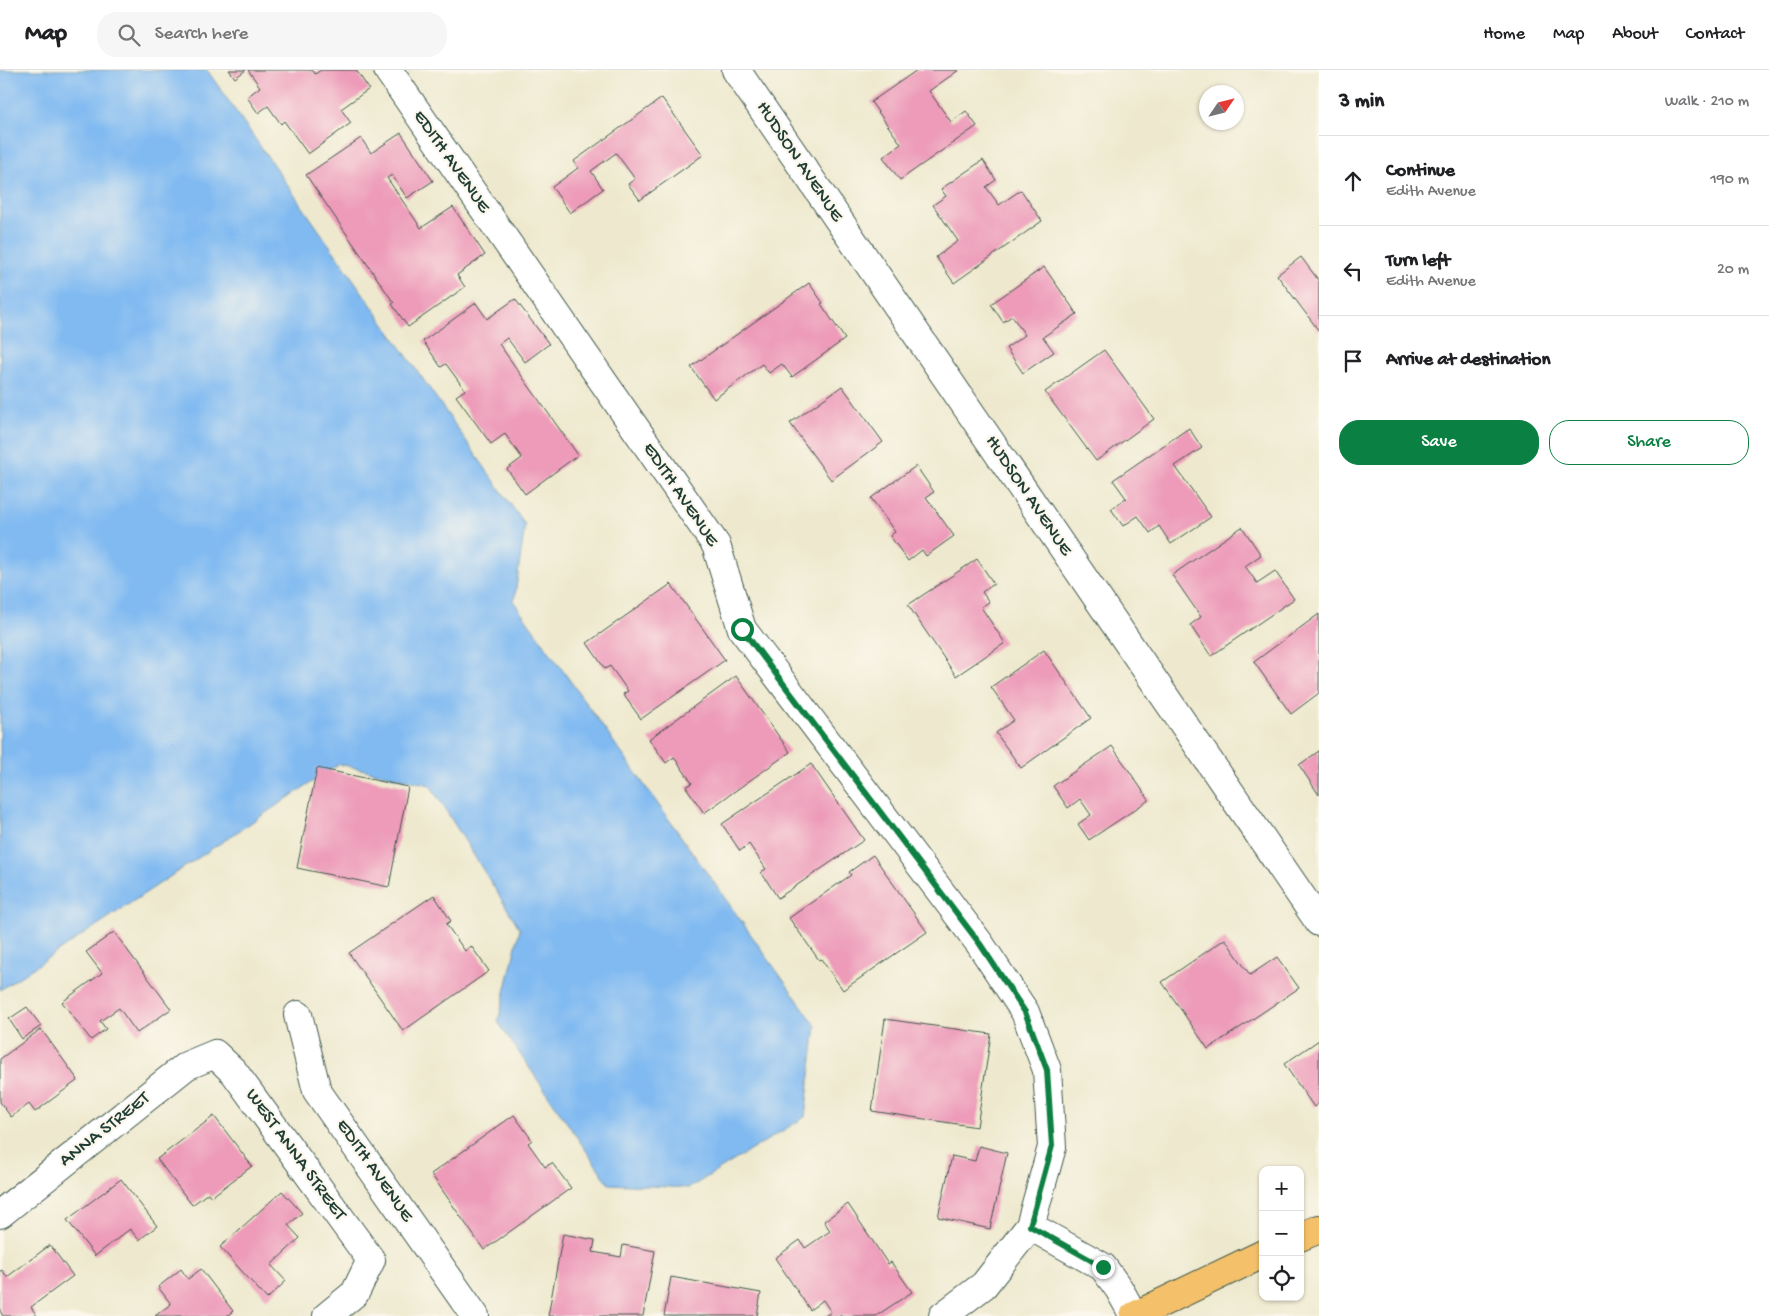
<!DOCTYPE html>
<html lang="en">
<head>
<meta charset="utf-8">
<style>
  body { margin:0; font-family:"Gochi Hand",sans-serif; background:#f6f6f6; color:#202124 }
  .controls { position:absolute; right:15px; bottom:15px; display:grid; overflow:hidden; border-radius:10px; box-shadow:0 1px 4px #0004 }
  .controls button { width:45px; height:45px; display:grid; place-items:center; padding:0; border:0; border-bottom:1px solid #e0e0e0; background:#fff; color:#202124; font:25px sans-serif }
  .compass { position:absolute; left:1199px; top:15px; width:45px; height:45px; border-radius:50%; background:#fff; box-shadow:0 1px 4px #0004; rotate:55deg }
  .stop { position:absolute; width:15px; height:15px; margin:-11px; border:4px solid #0b8043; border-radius:50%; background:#fff }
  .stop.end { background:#0b8043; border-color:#fff; box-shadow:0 1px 5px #0008 }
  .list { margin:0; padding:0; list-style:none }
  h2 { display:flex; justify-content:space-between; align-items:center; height:65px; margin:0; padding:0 20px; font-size:21px }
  h2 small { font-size:16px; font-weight:400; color:#757577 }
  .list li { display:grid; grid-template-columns:32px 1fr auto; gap:15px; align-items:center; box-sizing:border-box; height:90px; padding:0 20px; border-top:1px solid #e0e0e0 }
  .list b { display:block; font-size:19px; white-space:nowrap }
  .list p { margin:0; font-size:16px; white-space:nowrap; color:#757577 }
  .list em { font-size:16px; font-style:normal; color:#757577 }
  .actions { display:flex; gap:10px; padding:15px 20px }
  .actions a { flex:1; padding:11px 0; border:1px solid #0b8043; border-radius:20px; text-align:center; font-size:18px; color:#0b8043 }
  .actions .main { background:#0b8043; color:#fff }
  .icon { flex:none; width:28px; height:28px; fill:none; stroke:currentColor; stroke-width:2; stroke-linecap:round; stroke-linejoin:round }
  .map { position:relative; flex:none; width:1319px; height:1246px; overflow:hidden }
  header { display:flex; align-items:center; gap:30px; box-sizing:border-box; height:70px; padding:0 25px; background:#fff; border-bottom:1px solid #e0e0e0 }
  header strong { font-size:24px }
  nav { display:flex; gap:28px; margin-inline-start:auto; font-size:18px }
  .search { width:350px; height:45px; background:#f6f6f6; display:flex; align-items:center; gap:12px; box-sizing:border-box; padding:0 18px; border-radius:20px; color:#757577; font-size:19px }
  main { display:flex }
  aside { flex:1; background:#fff }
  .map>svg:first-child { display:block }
  .water { fill:#80baf1; stroke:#507c92 }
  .building { fill:#ed9bb9 }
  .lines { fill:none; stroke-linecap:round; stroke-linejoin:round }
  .minor-casing { stroke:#3e574b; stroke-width:30 }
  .major-casing { stroke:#3e574b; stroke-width:30 }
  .minor { stroke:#fff; stroke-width:28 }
  .major { stroke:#f4c16b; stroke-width:28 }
  .route { stroke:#0b8043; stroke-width:6 }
  .labels { text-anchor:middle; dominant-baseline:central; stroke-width:4.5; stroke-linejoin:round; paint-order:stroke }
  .street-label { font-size:19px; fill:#1f3d34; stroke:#fbf7ec }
</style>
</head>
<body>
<header>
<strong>Map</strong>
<div class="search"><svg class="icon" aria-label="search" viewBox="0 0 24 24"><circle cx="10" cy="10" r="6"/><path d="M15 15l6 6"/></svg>Search here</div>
<nav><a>Home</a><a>Map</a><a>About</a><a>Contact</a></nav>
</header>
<main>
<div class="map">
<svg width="1319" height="1246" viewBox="0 0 1319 1246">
  <rect width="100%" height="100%" fill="#fbf7ec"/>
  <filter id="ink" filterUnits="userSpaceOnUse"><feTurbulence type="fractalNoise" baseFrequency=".02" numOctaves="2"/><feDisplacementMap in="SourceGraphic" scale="10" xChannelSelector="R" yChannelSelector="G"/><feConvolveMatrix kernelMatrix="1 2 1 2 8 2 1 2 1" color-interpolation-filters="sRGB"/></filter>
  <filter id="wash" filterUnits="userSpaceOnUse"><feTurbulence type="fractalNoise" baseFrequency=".0096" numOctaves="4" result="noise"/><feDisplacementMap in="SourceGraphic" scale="20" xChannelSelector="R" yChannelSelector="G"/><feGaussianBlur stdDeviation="1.12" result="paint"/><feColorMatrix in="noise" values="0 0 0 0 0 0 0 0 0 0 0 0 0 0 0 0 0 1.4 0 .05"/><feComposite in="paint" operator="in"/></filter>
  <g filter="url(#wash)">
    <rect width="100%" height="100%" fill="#eee9ce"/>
    <!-- water -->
    <path class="water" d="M0,0h207l318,455 -11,77 302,424 -11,91 -116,71 -80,-4 -111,-162 22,-93 -90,-144 -91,-21 -339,226z"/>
    <g id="blocks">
      <!-- building -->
      <path class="building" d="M229,0h17l-11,8z
        M248,0h64l3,4 6,-4h35l13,19 -28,20 10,14 -43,31 -24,-33 -3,3 -13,-18 -10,7 -11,-16 13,-10z
        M917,0h42l-30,21 22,31 15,-11 11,15 -77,54 -17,-23 18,-13 -30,-42z
        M662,28l41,57 -63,45 -12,-16 7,-5 -19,-26 -25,18 12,18 -33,24 -18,-26 26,-19 -4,-7z
        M401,63l32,48 -26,17 -15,-23 -5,3 34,50 32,-21 32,48 -28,20 8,12 -57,40 -16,-23 2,-1 -88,-128 55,-37 10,15z
        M983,90l13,20 -10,7 13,18 22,-15 21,31 -88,62 -18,-26 22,-16 -25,-36 13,-9 -5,-7z
        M1301,187l18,24v50l-42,-56z
        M1044,197l33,47 -34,23 11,15 -31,21 -17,-25 19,-13 -13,-19 -9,6 -12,-18z
        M809,213l14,20 -2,1 24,35 -53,38 -10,-13 -13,9 -7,-9 -48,35 -23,-32z
        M515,229l34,45 -24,18 -18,-24 -8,6 79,111 -53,39 -18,-25 15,-11 -17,-24 -14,10 -35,-48 9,-6 -19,-26 -5,3 -18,-26 53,-38 11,16z
        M1104,280l50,69 -58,42 -51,-69z
        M842,316l41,56 -52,38 -41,-57z
        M1189,358l13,20 -27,18 36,51 -40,27 -12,-18 -9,7 -12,-17 -15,10 -12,-17 15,-11 -13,-18z
        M916,396l18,26 -8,5 28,39 -28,20 -4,-6 -14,11 -18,-25 5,-4 -24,-34z
        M1242,457l19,28 -16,11 12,17 18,-12 19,28 -83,57 -21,-31 11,-8 -29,-42z
        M977,489l17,25 -12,8 7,10 -8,5 24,36 -49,33 -48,-71z
        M671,514l54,76 -84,59 -18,-25 5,-3 -18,-25 -5,3 -18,-26z
        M1319,544v79l-28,21 -37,-52z
        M1044,580l47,68 -70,50 -25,-35 18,-13 -23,-33z
        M736,606l54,76 -86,61 -18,-26 6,-4 -18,-26 -8,6 -17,-24z
        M1112,676l37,54 -60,40 -11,-16 13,-9 -11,-16 -12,9 -15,-22z
        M1319,681v44l-20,-30z
        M811,694l53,76 -86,58 -17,-26 5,-3 -17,-25 -9,7 -18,-27z
        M317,698l91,19 -19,100 -92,-19z
        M873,785l54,77 -84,58 -22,-31 -2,1 -30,-42 62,-43 -2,-3z
        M434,825l17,26 -5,3 19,27 6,-5 18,25 -86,60 -54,-78z
        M114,862l57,77 -34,24 -18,-25 -19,13 6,8 -15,11 -29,-38 40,-29 -16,-21z
        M1225,869l25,36 27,-18 22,31 -91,61 -46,-67z
        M27,937l14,19 -19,13 -13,-20z
        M885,949l106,15 -14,93 -105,-16z
        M41,959l37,51 -43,32 -6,-8 -18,13 -11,-15v-43z
        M1319,970v63l-5,4 -30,-43z
        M514,1045l18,25 -4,3 17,24 7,-4 19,25 -87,62 -53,-76z
        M214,1046l38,50 -41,31 -3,-4 -16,12 -35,-46z
        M979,1076l28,7 -17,76 -52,-12 14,-61 23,5z
        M121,1109l36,47 -18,14 -9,-11 -35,27 -28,-36z
        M282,1121l20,22 -14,12 12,13 -29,27 15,16 -19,18 -47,-52z
        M848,1134l40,60 3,-2 21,30 -36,24h-51l6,-4 -8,-12 -13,10 -35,-52 25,-18 5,8 25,-17 -6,-10z
        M563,1164l32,6 -2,12 28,5 2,-12 32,6 -12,65h-95z
        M50,1175l23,31 -42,31 6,9h-34l-3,-5v-40l2,-1 5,7z
        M181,1199l7,10 13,-10 32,42 -6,5h-72l16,-12 -13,-17z
        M671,1207l90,16 -4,23h-93z"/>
    </g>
  </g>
  <g filter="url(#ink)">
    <use href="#blocks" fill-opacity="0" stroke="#3e574b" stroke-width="1"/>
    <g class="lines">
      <!-- minor casing -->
      <g class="minor-casing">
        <path id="minor" d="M388,0l328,475 26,84 238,315 45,68 22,58 5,77 -22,79 -46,59 -41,31
          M736,0l583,852
          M298,945l19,76 158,225
          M0,1144l186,-148 29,-12 19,18 137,188 -16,33 -28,23
          M1030,1156l73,41 16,22 15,27"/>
      </g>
      <!-- major casing -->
      <g class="major-casing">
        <path id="major" d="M1300,1167l19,-8
          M1134,1246l129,-62"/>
      </g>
      <!-- minor -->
      <use href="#minor" class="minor"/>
      <!-- major -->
      <use href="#major" class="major"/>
    </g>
  </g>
  <g class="lines" filter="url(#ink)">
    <!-- route -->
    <path class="route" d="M742,559l238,315 45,68 22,58 5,76 -22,80 73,41"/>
  </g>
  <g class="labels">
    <!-- street labels -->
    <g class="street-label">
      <text transform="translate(451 92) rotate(55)">EDITH AVENUE</text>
      <text transform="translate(799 92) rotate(56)">HUDSON AVENUE</text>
      <text transform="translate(680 425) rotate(56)">EDITH AVENUE</text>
      <text transform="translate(1028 426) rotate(56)">HUDSON AVENUE</text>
      <text transform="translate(105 1060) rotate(-38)">ANNA STREET</text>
      <text transform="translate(295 1085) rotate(54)">WEST ANNA STREET</text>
      <text transform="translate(374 1101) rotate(55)">EDITH AVENUE</text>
    </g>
  </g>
</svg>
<div class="controls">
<button>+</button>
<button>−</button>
<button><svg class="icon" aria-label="locate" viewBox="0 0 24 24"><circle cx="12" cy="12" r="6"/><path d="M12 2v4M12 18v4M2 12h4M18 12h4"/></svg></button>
</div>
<svg class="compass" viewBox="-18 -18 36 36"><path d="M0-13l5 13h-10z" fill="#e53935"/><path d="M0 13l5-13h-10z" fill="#757577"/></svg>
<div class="stop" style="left:742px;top:559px"></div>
<div class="stop end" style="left:1103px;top:1197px"></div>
</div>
<aside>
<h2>3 min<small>Walk · 210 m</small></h2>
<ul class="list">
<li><svg class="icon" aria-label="ahead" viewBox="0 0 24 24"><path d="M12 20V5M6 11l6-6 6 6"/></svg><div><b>Continue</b><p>Edith Avenue</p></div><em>190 m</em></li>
<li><svg class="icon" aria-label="left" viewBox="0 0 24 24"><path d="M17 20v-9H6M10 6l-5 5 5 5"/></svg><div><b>Turn left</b><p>Edith Avenue</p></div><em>20 m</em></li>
<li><svg class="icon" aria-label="arrive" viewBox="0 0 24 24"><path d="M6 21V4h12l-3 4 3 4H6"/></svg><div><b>Arrive at destination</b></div></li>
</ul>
<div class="actions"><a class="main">Save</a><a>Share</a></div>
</aside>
</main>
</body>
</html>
